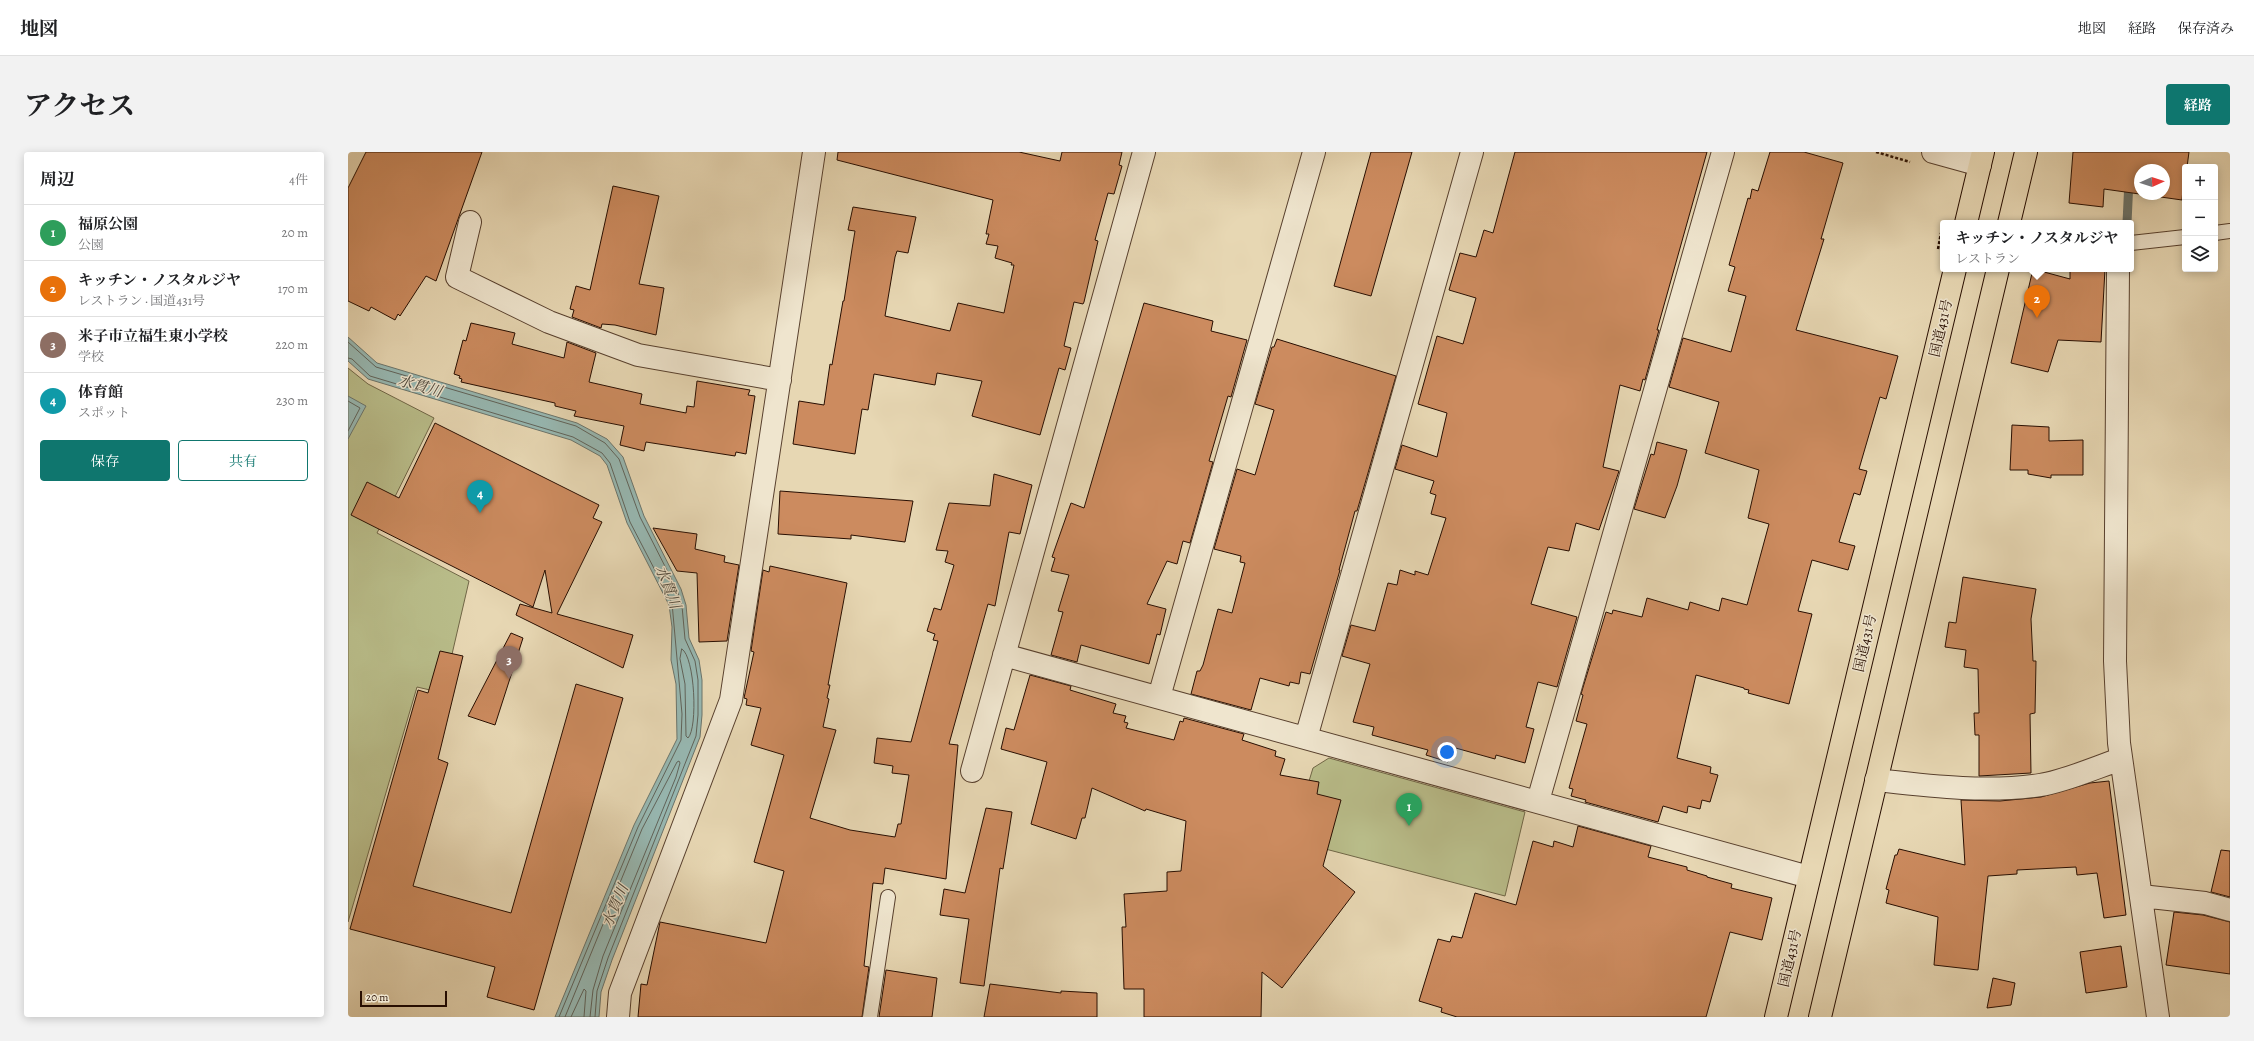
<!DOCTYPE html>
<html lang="ja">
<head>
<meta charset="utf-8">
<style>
  body { margin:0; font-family:Alegreya,"Noto Serif JP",serif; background:#f2f2f2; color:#202124 }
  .controls { position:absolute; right:12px; top:12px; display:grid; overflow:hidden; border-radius:4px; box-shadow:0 2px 10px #0003 }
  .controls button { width:36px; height:36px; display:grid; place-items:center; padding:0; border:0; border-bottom:1px solid #e0e0e0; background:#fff; color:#202124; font:20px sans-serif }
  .compass { position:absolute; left:1786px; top:12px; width:36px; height:36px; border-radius:50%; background:#fff; box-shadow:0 2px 10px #0003; rotate:87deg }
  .scale { position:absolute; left:12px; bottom:10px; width:87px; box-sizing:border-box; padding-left:4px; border:2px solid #280e01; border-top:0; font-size:11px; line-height:14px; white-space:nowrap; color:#280e01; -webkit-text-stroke:3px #efe5ce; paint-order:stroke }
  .you { position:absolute; left:1099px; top:600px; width:14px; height:14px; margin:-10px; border:3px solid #fff; border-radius:50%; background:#1a73e8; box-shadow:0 0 0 6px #1a73e833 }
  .badge { display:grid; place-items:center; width:26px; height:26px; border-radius:50%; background:#0f766e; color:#fff; font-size:13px; font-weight:700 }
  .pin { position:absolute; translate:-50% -33px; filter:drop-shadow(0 1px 2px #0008) }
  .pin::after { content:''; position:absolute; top:21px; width:14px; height:12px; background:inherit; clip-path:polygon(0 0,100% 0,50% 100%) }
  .popup { position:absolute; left:1592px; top:68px; width:194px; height:52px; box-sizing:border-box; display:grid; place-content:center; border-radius:4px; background:#fff; filter:drop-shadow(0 1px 3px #0005); font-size:13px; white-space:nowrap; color:#757577 }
  .popup b { font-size:15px; color:#202124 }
  .popup::after { content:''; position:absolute; left:50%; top:100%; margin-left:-8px; border:8px solid transparent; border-top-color:#fff }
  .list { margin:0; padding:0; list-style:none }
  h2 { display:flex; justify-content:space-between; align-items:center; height:52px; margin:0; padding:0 16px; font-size:17px }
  h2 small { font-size:13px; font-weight:400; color:#757577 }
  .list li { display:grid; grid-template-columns:26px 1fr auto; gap:12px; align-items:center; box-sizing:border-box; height:56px; padding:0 16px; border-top:1px solid #e0e0e0 }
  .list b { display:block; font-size:15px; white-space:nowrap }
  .list p { margin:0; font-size:13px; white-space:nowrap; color:#757577 }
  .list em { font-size:13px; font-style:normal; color:#757577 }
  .actions { display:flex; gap:8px; padding:12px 16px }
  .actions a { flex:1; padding:9px 0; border:1px solid #0f766e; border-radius:4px; text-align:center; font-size:14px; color:#0f766e }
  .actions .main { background:#0f766e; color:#fff }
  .icon { flex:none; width:22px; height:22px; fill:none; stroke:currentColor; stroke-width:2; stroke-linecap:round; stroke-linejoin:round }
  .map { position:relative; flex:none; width:1882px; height:865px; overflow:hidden; border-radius:4px }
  header { display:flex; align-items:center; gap:24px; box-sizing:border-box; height:56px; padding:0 20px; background:#fff; border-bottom:1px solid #e0e0e0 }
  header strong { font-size:19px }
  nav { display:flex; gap:22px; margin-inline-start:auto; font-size:14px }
  .intro { display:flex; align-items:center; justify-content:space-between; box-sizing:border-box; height:96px; padding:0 24px }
  h1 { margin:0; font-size:28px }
  .button { padding:10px 18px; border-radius:4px; background:#0f766e; color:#fff; font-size:14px; font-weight:700 }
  main { display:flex; gap:24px; padding:0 24px }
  aside { flex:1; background:#fff; border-radius:4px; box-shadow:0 2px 10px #0003 }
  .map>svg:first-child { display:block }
  .green { fill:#b9bd8a; stroke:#706646 }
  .water { fill:#97b8b2; stroke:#6b746b }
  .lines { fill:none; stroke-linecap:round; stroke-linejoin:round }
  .shore { stroke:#60635a; stroke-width:1 }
  .stream { stroke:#6b746b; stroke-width:9 }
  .building { fill:#cc8b5f; stroke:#280e01; fill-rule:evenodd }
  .service-casing { stroke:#58402e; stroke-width:16 }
  .minor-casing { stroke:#58402e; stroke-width:24 }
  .trunk-casing { stroke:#280e01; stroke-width:24 }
  .path { stroke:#280e01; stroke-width:2.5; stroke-dasharray:3 2; stroke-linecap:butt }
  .service { stroke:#efe5ce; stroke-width:14 }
  .minor { stroke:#efe5ce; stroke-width:22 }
  .trunk { stroke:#e7d7b3; stroke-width:22 }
  .labels { text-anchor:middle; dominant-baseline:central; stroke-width:3; stroke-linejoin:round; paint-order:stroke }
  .street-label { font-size:14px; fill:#280e01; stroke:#efe5ce }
  .water-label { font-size:15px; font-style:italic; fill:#4f4a3f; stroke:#efe5ce }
</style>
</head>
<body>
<header>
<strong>地図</strong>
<nav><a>地図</a><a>経路</a><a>保存済み</a></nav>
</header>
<div class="intro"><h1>アクセス</h1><a class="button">経路</a></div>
<main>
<aside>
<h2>周辺<small>4件</small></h2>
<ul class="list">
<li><span class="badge" style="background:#2e9e5b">1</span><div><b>福原公園</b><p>公園</p></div><em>20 m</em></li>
<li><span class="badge" style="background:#e8710a">2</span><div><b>キッチン・ノスタルジヤ</b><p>レストラン · 国道431号</p></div><em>170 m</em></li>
<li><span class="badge" style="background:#8d6e63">3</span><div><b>米子市立福生東小学校</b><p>学校</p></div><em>220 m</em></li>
<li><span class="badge" style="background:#0f9aa8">4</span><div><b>体育館</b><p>スポット</p></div><em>230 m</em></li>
</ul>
<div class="actions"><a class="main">保存</a><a>共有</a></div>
</aside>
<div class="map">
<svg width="1882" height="865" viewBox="0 0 1882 865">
  <rect width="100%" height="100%" fill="#e7d7b3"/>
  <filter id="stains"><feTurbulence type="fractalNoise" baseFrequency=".005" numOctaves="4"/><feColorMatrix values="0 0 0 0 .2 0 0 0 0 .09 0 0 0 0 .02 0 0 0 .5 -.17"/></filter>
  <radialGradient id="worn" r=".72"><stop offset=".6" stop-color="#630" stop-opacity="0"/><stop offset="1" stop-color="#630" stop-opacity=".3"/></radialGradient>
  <!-- green -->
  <path class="green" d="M0,216l20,16 66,34 -57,115 92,48 -26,112 -26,-6 -69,235z
    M981,606l196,54 -20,84 -214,-56 22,-72z"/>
  <!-- water -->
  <path class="water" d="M0,185l29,26 200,60 30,16 16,18 21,59 37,73 5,16 3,33 10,22 3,20v35l-2,22 -88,223 -11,32 -2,25h-44l79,-192 43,-86 -1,-55 -5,-24 1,-33 -3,-22 -42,-82 -20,-58 -7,-9 -29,-16 -203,-61 -20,-18z
    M0,244l18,10 -18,33z"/>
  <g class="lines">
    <!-- shore -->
    <path class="shore" d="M0,190l28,25 200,59 29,17 14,16 21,58 37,73 5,16 3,33 10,22 3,19v35l-2,21 -88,222 -11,33 -2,26
      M0,206l4,1 18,17 203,61 29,16 8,10 20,59 42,81 10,111 -1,26 -43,87 -79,190
      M0,249l12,7 -12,23
      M334,497c13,8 16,79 6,89l-2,-2 -1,-52 -5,-25z
      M217,865l77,-188 35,-67 2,-1 1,2 -4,14 -73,179 -10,34 -3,27
      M223,865l13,-28 2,2 -2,26"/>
    <!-- stream -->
    <path class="stream" d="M1779,71l2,-43"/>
  </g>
  <!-- building -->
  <path class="building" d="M18,0h116l-46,129 -10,-5 -26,40 -2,-2 -3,6 -24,-13 -2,4 -21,-10v-113z
    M490,0h181l41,9 2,-9h60l-3,13 3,1 -8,28 -6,-1 -13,47 3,1 -14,61 -1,2 -9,-2 -10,44 7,2 -6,22 -6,-2 -19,67 -68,-19 10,-35 -45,-8 -2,12 -61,-11 -6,36 -6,-1 -7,45 -62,-10 6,-43 25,4 6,-41 2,1 11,-64h1l8,-52 3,-18 -7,-1 5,-23 63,10 -8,36 -11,-2 -2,6 -10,59 65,15 8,-28 46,10 10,-48h-3l1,-2 -17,-5 3,-12 -12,-2 3,-10h-3l7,-34 -156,-40z
    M1023,0h41l-41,144 -37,-10z
    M1167,0h192l-50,178h2l-14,50 -2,-1 -3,12 -20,-6 -17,82 16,4 -20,59 -23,-7 -7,28 -21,-4 -17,57 46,13 -20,70 -19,-5 -12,45 8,2 -9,34 -29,-8 -1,4 -43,-12 -4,15 -22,-7 2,-5 -56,-15 2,-8 -21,-5 17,-58 -28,-8 9,-31 24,6 13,-48 9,2 3,-15 15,5v-4l13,4 18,-57 -15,-4 5,-19 -6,-2 4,-12 -39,-12 7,-24 35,12 10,-44 -29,-9 19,-68 26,8 13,-46 -27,-8 11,-37 16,4 8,-27 9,3z
    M1422,0h34l39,11 -22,76h3l-28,91 102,26 -12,43 -6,-2 -21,72 8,2 -7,24 -6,-2 -15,49 16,4 -7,24 -36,-10 -14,51 14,3 -23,90 -41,-11 1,-3 -5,-1v-1l-48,-13 -19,83 34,9 -1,6 8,2 -8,27 -8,-2 -2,9 -12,-3 -1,7 -24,-7 -5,16 -73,-20 1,-2 -15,-4 2,-7 -4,-1 18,-64 -11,-3 7,-26 -2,-1 25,-82 6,2 1,-4 29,7 5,-19 41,12 2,-8 29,9 3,-13 25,7 22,-81 -21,-6 11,-48 -54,-17 14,-51 -50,-15 14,-49 48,14 15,-56 -18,-5 7,-24 -6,-2 19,-67 2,1 2,-10 6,2z
    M1725,0h116l-2,15h-2l-3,33 -78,-11 -1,18 -34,-4zM1792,18h24v24h-24z
    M265,34l46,10 -20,88 25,4 -8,47 -41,-10 -13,-1 -1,4 -29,-11 2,-7 -4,-1 6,-23 14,4z
    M1685,117l37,10v-10h35l-4,73 -43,-2 -10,32 -37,-9z
    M796,151l69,18 -2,10 36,9 -16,57 -3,-1 -19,65 4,1 -23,81 -7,-2 -6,23 -10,-3 -20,43 19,5 -6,26 -3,-1 -8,30 -68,-19 -4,17 -26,-7 12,-43 -5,-1 11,-36 -18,-4 4,-13 -3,-1 19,-54 13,5z
    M123,171l44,10 -3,11 52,14 3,-16 29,11 -7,29 53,12 -2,10 46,9 1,-7 7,1 3,-26 53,9 -2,5 7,1 -9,58 -10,-2 -1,4 -89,-14 -2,9 -24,-6 4,-19 -50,-10 2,-5 -21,-5v-3l-94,-21 1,-3 -3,-1 1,-2 -6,-2 9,-34 3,1z
    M929,187l119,37 -39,135h-2l-16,59h1l-30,104 -9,-2 -2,12 -9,-2 -1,4 -29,-8 -9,32 -60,-16 6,-23h3l3,-6 15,-56 14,4 13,-50 -5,-1 1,-6 -27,-7 23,-80 18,6 19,-65 -19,-6 17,-57h2z
    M87,271l164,82 -6,13 9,4 -45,92 76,21 -10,33 -107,-53 4,-11 32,9 -7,-43 -12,37 -182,-92 16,-33 32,16z
    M1664,273l37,2v14l34,-1v35h-32v3l-23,-4v-4h-18z
    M1309,290l30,8 -10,36 -12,32 -31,-9 17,-55 3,1z
    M646,322l38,11 -12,49 -11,-2 -14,74 -7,-2 -39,140 9,1 -12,134 -61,-11 -2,16 -10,-1 -9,83 5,1 -7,50h-224l3,-33 6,1 13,-63 106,21 18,-72 -30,-9 30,-107 -33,-10 10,-37 -15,-3 1,-6 -3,-1 10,-46 -3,-1 12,-81 6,2 1,-6 77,17 -19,102h2l-3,13 2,1 -6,28 13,3 -26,88 40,12 45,7 3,-13h3l8,-49 -17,-2 1,-7 -19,-3 3,-25 34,4 27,-101 -5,-1 2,-6 -8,-3 7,-23 7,2 13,-45 -9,-3 3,-11 -12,-1 13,-47 41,3z
    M432,339l133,10 -8,41 -54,-7v4l-73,-5z
    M305,376l44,6 -2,15 30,7 -1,6 15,3 -12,76 -28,1 -2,-69 -20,-2z
    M1615,425l73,12 -5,30 2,42h3l-1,52 -5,1 1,59 -52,3v-41h-4l-1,-22h5l-1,-44 -14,-2 2,-17 -21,-3 4,-25 7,1z
    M163,481l12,5 -28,87 -27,-9z
    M92,499l23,5 -25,103 10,4 -35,123 98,27 65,-229 47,14 -89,312 -47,-13 8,-30 -145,-38 68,-239 10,3z
    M682,523l41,11 -1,4 46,14 -3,9 13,3 -2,6 4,1 -2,5 48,12 6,-19 3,1 1,-4 60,16 -2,6 34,11 -1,5 10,3 -5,16 39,7 -2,12 24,6 -18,66 32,26 -73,96 -20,-16 -1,45h-117v-28h-20l-2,-62h4l-2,-33 43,-3v-19l14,-1 5,-50 -40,-12 -1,2 -53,-23 -7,30h-3l-6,21 -45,-15 16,-62 -46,-13 5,-21 8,2z
    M1761,629l17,134 -22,3 -7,-45 -20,2 -1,-8 -59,3v4l-29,2 -10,94 -44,-5 4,-48 -52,-14 3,-13 -3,-1 9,-34h2l2,-6 66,16 -4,-65 39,1 41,-4 49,-14z
    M638,656l26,4 -9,57 -3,-1 -16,118 -24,-3 9,-64 -29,-4 4,-26 21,4z
    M1230,674l73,20 -3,11 39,10v3l20,6v1l25,7 -1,4 41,10 -10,42 -32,-8 -24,85h-249l-16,-5 1,-4 -23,-7 19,-62 12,3 2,-6 10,2 13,-45 41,12 17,-64 20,6 1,-6 19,6z
    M1873,698l9,1v46l-19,-5z
    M1826,760l29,3 27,7v52l-64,-9z
    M1773,794l6,41 -41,6 -6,-41z
    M538,818l51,8 -5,39h-53z
    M1645,826l22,5 -4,22 -24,3z
    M642,832l71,9v-2l36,2v24h-113z"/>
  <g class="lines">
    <!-- service casing -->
    <g class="service-casing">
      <path id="service" d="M1867,81l15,-2
        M1783,91l54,-6
        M522,865l18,-120"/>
    </g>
    <!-- minor casing -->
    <g class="minor-casing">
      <path id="minor" d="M1585,0l47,13
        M122,70l-13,55 92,45 89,33 142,25
        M1770,117l-3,392 4,82 39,274
        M656,503l805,222
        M811,545l155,-545
        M958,586l166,-586
        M624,619l172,-619
        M1528,628c54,6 110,13 164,5 23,-3 57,-18 81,-26
        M1190,649l185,-649
        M1793,744l64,7 25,7
        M270,865l2,-24 111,-293 83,-548"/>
    </g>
    <!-- trunk casing -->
    <g class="trunk-casing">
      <path id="trunk" d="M1618,71l17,-71
        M1661,71l17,-71
        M1428,865l179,-748
        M1472,865l178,-748"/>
    </g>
    <!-- path -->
    <path class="path" d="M1528,0l34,10
      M1590,97l3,-16"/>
    <!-- service -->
    <use href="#service" class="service"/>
    <!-- minor -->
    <use href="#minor" class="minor"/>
    <!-- trunk -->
    <use href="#trunk" class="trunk"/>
  </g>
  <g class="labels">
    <!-- street labels -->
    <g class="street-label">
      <text transform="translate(1593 176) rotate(-77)">国道431号</text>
      <text transform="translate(1517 491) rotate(-77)">国道431号</text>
      <text transform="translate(1442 806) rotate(-77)">国道431号</text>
    </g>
    <!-- water labels -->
    <g class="water-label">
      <text transform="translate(72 234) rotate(16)">水貫川</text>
      <text transform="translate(320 435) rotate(69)">水貫川</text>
      <text transform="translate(267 754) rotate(-67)">水貫川</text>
    </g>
  </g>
  <rect width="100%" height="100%" filter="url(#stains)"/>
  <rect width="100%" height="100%" fill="url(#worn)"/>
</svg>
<div class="controls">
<button>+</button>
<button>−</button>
<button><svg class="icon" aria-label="layers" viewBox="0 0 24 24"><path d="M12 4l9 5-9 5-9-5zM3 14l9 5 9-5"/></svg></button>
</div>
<svg class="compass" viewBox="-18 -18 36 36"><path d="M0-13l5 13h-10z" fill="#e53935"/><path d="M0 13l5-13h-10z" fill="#757577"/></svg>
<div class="scale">20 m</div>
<div class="you"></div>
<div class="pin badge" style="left:1061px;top:674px;background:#2e9e5b">1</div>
<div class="pin badge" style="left:1689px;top:166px;background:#e8710a">2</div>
<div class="popup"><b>キッチン・ノスタルジヤ</b>レストラン</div>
<div class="pin badge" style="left:161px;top:527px;background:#8d6e63">3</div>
<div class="pin badge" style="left:132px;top:361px;background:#0f9aa8">4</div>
</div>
</main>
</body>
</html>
